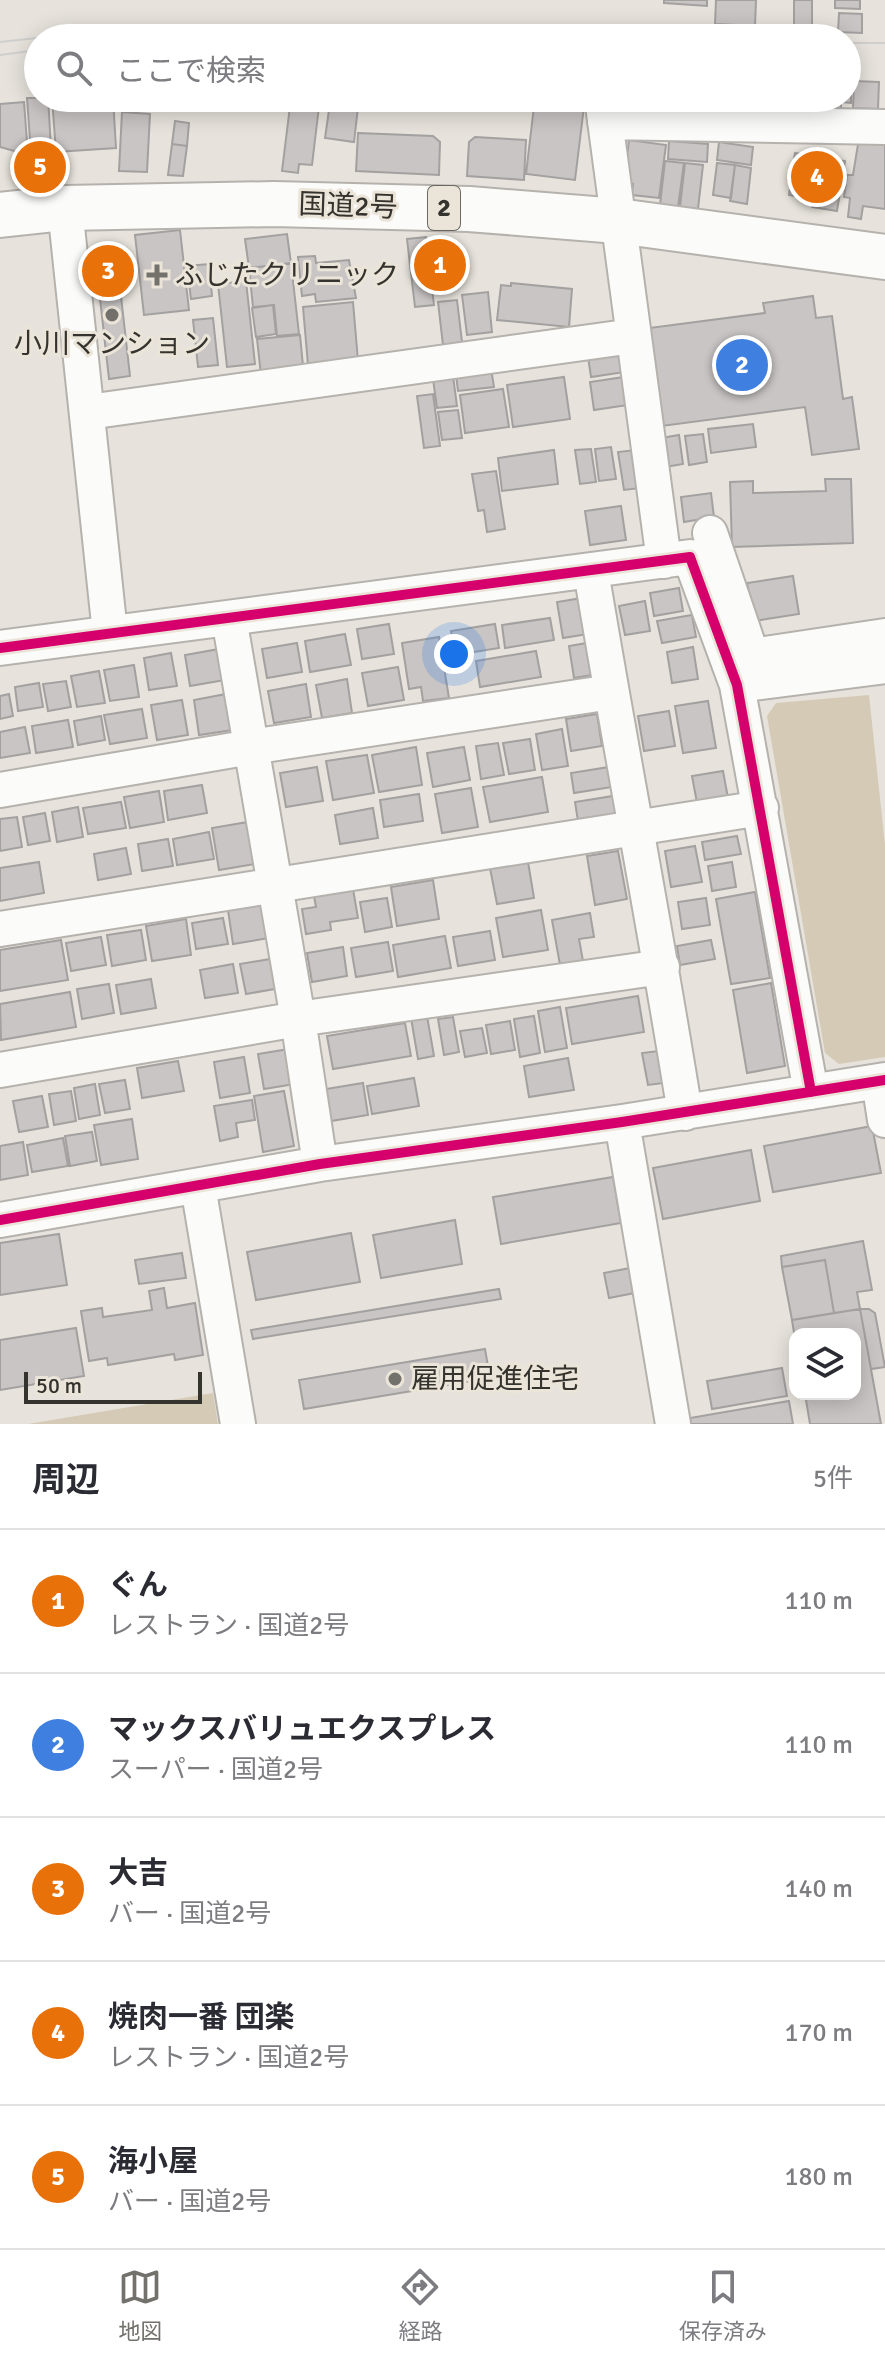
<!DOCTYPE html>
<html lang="ja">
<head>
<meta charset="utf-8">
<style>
  body { margin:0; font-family:Signika,"Noto Sans JP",sans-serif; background:#f2f2f3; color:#2b2b33 }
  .controls { position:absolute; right:24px; bottom:24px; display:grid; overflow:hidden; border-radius:16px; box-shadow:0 4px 20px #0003 }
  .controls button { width:72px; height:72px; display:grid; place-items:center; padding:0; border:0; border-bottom:2px solid #e1e1e2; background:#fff; color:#2b2b33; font:40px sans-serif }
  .scale { position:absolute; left:24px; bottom:20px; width:178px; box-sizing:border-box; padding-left:8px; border:4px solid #35332e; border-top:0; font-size:22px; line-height:28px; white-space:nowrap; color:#35332e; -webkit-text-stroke:6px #ebe4d8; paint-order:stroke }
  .you { position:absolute; left:454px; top:654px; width:28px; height:28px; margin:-20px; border:6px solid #fff; border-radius:50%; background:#1a73e8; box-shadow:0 0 0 12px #1a73e833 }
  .badge { display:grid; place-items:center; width:52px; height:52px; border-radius:50%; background:#73716b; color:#fff; font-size:26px; font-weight:700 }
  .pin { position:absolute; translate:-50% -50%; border:4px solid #fff; box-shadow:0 2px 8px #0006 }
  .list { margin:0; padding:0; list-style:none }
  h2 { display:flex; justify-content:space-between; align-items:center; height:104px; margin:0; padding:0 32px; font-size:34px }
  h2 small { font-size:26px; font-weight:400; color:#7c7c81 }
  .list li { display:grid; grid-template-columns:52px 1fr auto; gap:24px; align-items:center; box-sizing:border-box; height:144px; padding:0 32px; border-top:2px solid #e1e1e2 }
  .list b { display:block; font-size:30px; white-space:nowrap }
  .list p { margin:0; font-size:26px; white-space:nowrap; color:#7c7c81 }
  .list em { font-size:26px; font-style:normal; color:#7c7c81 }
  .icon { flex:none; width:44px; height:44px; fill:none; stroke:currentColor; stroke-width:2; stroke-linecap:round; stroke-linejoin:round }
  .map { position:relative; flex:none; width:885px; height:1424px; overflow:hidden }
  .search { position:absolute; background:#fff; box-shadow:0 4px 20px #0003; left:24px; right:24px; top:24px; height:88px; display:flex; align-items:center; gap:20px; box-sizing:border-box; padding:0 28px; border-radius:44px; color:#7c7c81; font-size:30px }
  .sheet { height:824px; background:#fff }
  nav { display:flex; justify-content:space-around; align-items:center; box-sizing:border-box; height:112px; border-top:2px solid #e1e1e2; background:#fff; font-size:22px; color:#7c7c81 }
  nav a { display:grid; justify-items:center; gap:4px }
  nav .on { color:#73716b }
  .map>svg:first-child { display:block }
  .green { fill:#d4cab6 }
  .building { fill:#c8c5c4; stroke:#a3a0a0; stroke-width:2 }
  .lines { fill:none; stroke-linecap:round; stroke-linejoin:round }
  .minor-casing { stroke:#b5b2ad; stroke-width:38 }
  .highway-casing { stroke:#b5b2ad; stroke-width:48 }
  .minor { stroke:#fbfbfa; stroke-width:34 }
  .highway { stroke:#fbfbfa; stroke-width:44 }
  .tram { stroke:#cfcfcd; stroke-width:2 }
  .cycleway-casing { stroke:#ebe4d8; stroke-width:15 }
  .cycleway { stroke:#d6006c; stroke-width:10 }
  .poi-dot { fill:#73716b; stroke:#ebe4d8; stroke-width:3 }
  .labels { text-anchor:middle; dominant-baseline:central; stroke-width:6; stroke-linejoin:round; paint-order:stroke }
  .shield { fill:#ebe4d8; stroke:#6c6861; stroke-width:2 }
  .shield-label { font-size:26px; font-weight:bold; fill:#35332e }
  .street-label { font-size:28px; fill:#35332e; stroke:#ebe4d8 }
  .poi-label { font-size:28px; fill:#35332e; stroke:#ebe4d8; text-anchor:start }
</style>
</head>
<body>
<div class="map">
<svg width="885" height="1424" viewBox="0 0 885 1424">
  <rect width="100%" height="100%" fill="#e7e3dc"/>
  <!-- green -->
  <path class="green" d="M869,695l16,150v212l-46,7 -14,-11 -58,-337 9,-13z
    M213,1393l5,31h-190z"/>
  <!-- building -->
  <path class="building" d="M664,0h43v6l-43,-3z
    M716,0h40l-1,26 -40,-2z
    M794,0h18v28h-18z
    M835,0h25v9l-25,-1z
    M839,13l23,1v19l-24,-1z
    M847,80h4v23l-10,-1v10l-21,-1 1,-13h26z
    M854,81l25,1 -1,27 -25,-1z
    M27,98h21l5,82 -20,1z
    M52,98h61l3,50 -60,4z
    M121,98h24l-1,10 -23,-2z
    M214,98h72v3l-12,-1 -1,5z
    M291,98h29l-8,67 -13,-1 -1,9 -16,-2z
    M366,98h165v8l-165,-2z
    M535,98h50l-10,82 -49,-6z
    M694,98h18v10h-19z
    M739,98h40l-1,17 -40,-1z
    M781,98h38v19l-39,-8z
    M24,102l4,53 -28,-8v-43z
    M330,103l28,4 -4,35 -29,-4z
    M122,112l28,2 -3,58 -28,-1z
    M175,121l14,2 -2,23 -15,-2z
    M358,133l75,3 7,6 -1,33 -83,-4z
    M475,137l51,3 -2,40 -57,-4 2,-34z
    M859,138l26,3v68l-22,-3 -2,13 -13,-2 2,-19 -6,-1 3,-22h6z
    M629,140l37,5 -7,53 -27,-3 1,-11 -9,-1z
    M669,141l39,3 -1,18 -39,-3z
    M719,142l34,5 -2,18 -34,-5z
    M172,144l15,2 -4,30 -15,-1z
    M795,153l50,8 -8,50 -25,-4 1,-8 -24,-4z
    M665,161l19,2 -6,44 -18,-2z
    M685,163l18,2 -5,44 -18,-2z
    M717,163l18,2 -4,33 -18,-3z
    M735,165l16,3 -4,36 -17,-3z
    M180,230l9,80 -45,5 -9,-80z
    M287,234l4,29 -42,5 -4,-29z
    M426,237l8,68 -19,2 -8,-68z
    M446,244l4,39 -15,2 -5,-39z
    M116,252l14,124 -21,3 -14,-125z
    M315,256l1,7 33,-3 7,38 -40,4 -1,-8 -13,2 -4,-39z
    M291,263l8,71 -22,2 -3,-31 -21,2 -4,-39z
    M209,264l3,32 -21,3 -4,-33z
    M246,281l9,83 -28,3 -9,-83z
    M511,283l61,6 -3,38 -72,-7 4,-35 10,1z
    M488,292l4,40 -25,3 -5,-40z
    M813,296l3,22 16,-2 11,83 9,-2 7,52 -47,6 -7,-48 -143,19 -13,-98 116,-15 -2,-10z
    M457,300l5,42 -19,3 -5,-43z
    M353,302l5,59 -50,4 -5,-58z
    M273,305l3,29 -20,3 -4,-29z
    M213,318l5,47 -20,2 -5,-47z
    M300,335l3,31 -42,9 -4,-36z
    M622,346l3,26 -34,5 -4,-27z
    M490,362l4,25 -36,4 -3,-24z
    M453,376l4,30 -20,2 -4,-29z
    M564,377l6,42 -57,8 -6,-42z
    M624,377l4,28 -34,5 -4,-28z
    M503,389l6,38 -44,6 -5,-38z
    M433,394l7,52 -16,2 -7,-52z
    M458,410l4,28 -20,2 -4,-28z
    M753,424l3,23 -45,6 -3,-24z
    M703,434l4,28 -18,3 -4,-29z
    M679,435l4,29 -18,3 -4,-29z
    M611,447l5,32 -17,2 -4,-32z
    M591,449l5,33 -16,2 -5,-34z
    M554,450l4,34 -56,7 -4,-33z
    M635,450l6,38 -17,2 -6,-38z
    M496,471l9,58 -18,3 -3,-22 -6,1 -6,-37z
    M825,479h26l2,64 -121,4 -2,-65 23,-1v12l73,-2z
    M711,493l3,24 -30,5 -3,-25z
    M621,506l5,34 -36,5 -5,-34z
    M793,576l6,38 -45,7 -7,-38z
    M679,588l4,23 -29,5 -4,-23z
    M582,598l6,36 -25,4 -6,-36z
    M645,601l5,30 -25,4 -6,-29z
    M692,615l4,22 -34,6 -5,-22z
    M550,618l4,22 -49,8 -3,-23z
    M389,624l5,30 -32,5 -5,-30z
    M495,624l4,24 -44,7 -4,-24z
    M345,634l6,31 -41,7 -5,-31z
    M439,637l10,61 -26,3 -2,-14 -12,2 -7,-46z
    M593,642l5,32 -24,4 -5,-32z
    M297,643l5,29 -35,6 -5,-29z
    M693,647l5,32 -26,4 -5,-31z
    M219,649l6,31 -35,6 -5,-31z
    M536,651l5,26 -61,10 -4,-26z
    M171,653l6,33 -28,4 -5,-32z
    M134,665l5,32 -29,4 -6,-31z
    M398,667l6,33 -36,6 -6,-33z
    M99,671l6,32 -28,4 -6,-31z
    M347,679l5,34 -30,5 -6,-33z
    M66,681l5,26 -23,4 -5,-27z
    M39,683l4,24 -25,4 -3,-24z
    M306,684l5,33 -37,6 -6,-32z
    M9,694l4,22 -13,3v-23z
    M226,694l7,36 -34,5 -5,-35z
    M182,700l6,35 -31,5 -6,-35z
    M708,701l8,47 -33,5 -8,-47z
    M142,709l5,29 -37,6 -6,-29z
    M669,711l6,35 -31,5 -6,-35z
    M597,714l5,32 -31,5 -5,-32z
    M101,716l4,24 -27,5 -4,-24z
    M68,720l5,27 -37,6 -4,-27z
    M25,727l5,26 -30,5v-26z
    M562,729l6,37 -26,4 -6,-36z
    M530,739l5,31 -26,4 -6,-31z
    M498,743l6,32 -23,4 -5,-33z
    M416,747l6,38 -43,7 -7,-37z
    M464,747l6,33 -37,7 -6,-34z
    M367,755l7,38 -41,7 -7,-39z
    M317,767l6,34 -37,6 -6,-34z
    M609,767l3,20 -38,6 -3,-20z
    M723,771l5,27 -31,5 -5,-27z
    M542,777l6,35 -58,10 -7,-35z
    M202,785l5,28 -39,7 -4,-29z
    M471,788l7,39 -36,6 -7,-39z
    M159,791l5,31 -34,6 -6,-31z
    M419,794l4,27 -39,6 -4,-27z
    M613,796l4,19 -39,6 -3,-19z
    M121,802l5,26 -38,6 -5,-26z
    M78,807l5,30 -26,5 -5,-30z
    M373,808l5,30 -38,6 -5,-29z
    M45,813l5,28 -22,4 -5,-28z
    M17,817l5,30 -22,4v-32z
    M248,822l7,42 -36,6 -7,-42z
    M209,832l5,27 -37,6 -4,-26z
    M737,836l4,18 -36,6 -3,-18z
    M168,839l5,27 -31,5 -4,-27z
    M695,846l7,36 -31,5 -6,-36z
    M126,848l5,26 -33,6 -4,-26z
    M618,851l9,48 -32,6 -8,-49z
    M39,862l5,31 -44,8v-33z
    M528,862l6,36 -37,6 -7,-36z
    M732,862l4,25 -24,4 -4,-25z
    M433,880l6,39 -42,7 -6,-39z
    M353,889l5,29 -28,4 1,8 -25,4 -4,-25 14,-2 -2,-11z
    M755,892l15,86 -39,6 -15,-85z
    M387,898l5,29 -27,5 -5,-30z
    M706,898l4,27 -28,4 -4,-27z
    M263,904l6,34 -36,6 -5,-34z
    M541,910l7,40 -45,7 -7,-39z
    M590,913l4,24 -15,2 4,22 -23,4 -8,-45z
    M223,918l5,26 -32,5 -4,-26z
    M186,919l5,36 -39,6 -6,-35z
    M141,930l5,30 -34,6 -5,-31z
    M490,931l5,29 -37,6 -5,-29z
    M445,936l6,32 -53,9 -5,-32z
    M101,937l5,28 -35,6 -5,-28z
    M61,940l7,40 -68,11v-41z
    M711,940l4,19 -35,6 -3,-19z
    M388,942l5,29 -37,6 -5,-29z
    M343,947l4,29 -35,6 -5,-29z
    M276,958l5,30 -35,6 -6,-30z
    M233,964l5,29 -33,5 -5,-28z
    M151,979l5,29 -35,6 -5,-29z
    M771,983l14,83 -38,7 -14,-83z
    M109,984l5,29 -32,6 -5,-30z
    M70,992l6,35 -75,13 -1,-36z
    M638,996l6,36 -72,12 -6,-36z
    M560,1007l7,41 -22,4 -7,-41z
    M427,1016l7,40 -16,3 -7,-41z
    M534,1016l6,37 -20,4 -6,-38z
    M453,1017l6,35 -15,3 -6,-36z
    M510,1021l5,29 -24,4 -5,-29z
    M405,1023l6,33 -78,13 -6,-33z
    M482,1028l5,25 -22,4 -5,-26z
    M289,1049l6,35 -31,5 -6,-35z
    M658,1051l6,32 -16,2 -6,-32z
    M244,1057l6,36 -30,5 -6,-36z
    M568,1058l6,32 -45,7 -5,-31z
    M178,1061l6,30 -42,7 -5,-30z
    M414,1078l5,28 -47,8 -5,-28z
    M125,1080l5,29 -25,4 -6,-29z
    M363,1083l5,32 -37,6 -5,-32z
    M95,1084l5,31 -21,4 -5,-31z
    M71,1091l5,30 -22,4 -5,-31z
    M284,1091l10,55 -31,6 -9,-56z
    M42,1096l6,31 -29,5 -6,-31z
    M252,1100l3,20 -19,3 2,14 -18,4 -6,-35z
    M132,1119l6,40 -37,6 -7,-40z
    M872,1126l9,47 -108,19 -9,-46z
    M92,1132l5,29 -27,5 -5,-30z
    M63,1138l5,28 -36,6 -5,-27z
    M23,1142l5,33 -28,5v-34z
    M751,1150l9,51 -97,18 -10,-51z
    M613,1177l8,46 -120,21 -8,-47z
    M455,1220l7,44 -81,14 -8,-43z
    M351,1233l9,49 -104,18 -9,-48z
    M59,1234l8,51 -67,10v-52z
    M863,1241l9,49 -15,2 3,17 -26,4 -9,-53 -43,7 -1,-11z
    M182,1253l4,25 -47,6 -4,-24z
    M825,1260l9,53 -42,7 -10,-53z
    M630,1268l5,25 -26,5 -5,-25z
    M164,1288l3,20 28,-5 8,52 -28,5 -1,-6 -66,11 -1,-7 -18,3 -8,-50 21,-3 1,9 49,-7 -3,-19z
    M499,1289l2,10 -248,40 -2,-9z
    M860,1309h9l6,4 10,54 -14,2z
    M860,1309l21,115h-71l-5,-30h50v-60h-60v5l-3,-19z
    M76,1328l8,48 -84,14v-50z
    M485,1349l5,29 -186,31 -5,-29z
    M782,1368l5,28 -75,13 -5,-28z
    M789,1401l4,23h-102l-1,-6z"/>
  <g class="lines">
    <!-- minor casing -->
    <g class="minor-casing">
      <path id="minor" d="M602,98l62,463
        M605,122l280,5
        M65,208l45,425
        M88,412l545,-76
        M710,533l42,123 133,-20
        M591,571c30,181 65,360 94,542
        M229,618l69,401 22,145
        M0,648l690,-91 47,128 74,407
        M737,685l148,-19
        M0,790l251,-43 360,-55
        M0,929l761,-121
        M0,1070l298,-51 364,-52
        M879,1081l6,39
        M622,1122l51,302
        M198,1186l40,238
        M0,1220l320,-56 302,-42 263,-42"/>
    </g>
    <!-- highway casing -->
    <g class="highway-casing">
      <path id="highway" d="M0,215l65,-7 209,-4 195,5 149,12 267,36"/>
    </g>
    <!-- minor -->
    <use href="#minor" class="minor"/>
    <!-- highway -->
    <use href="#highway" class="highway"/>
    <!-- tram -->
    <path class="tram" d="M0,42l92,-10 56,-1 430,7
      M847,43h38
      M0,55l38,-5"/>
    <!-- cycleway casing -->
    <g class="cycleway-casing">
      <path id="cycleway" d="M0,648l690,-91 47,128 74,407
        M0,1220l320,-56 302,-42 263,-42"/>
    </g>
    <!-- cycleway -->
    <use href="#cycleway" class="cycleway"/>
  </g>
  <!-- markers -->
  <g class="poi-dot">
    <path d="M153 263h8v8h8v8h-8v8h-8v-8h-8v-8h8z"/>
    <circle cx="112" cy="315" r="8"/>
    <circle cx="395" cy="1379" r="8"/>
  </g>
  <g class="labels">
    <!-- shield labels -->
    <rect class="shield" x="428" y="186" width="32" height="44" rx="6"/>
    <g class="shield-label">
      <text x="444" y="208">2</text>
    </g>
    <!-- street labels -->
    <g class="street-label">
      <text transform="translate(348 206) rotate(2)">国道2号</text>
    </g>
    <!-- poi labels -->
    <g class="poi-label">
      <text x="175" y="275">ふじたクリニック</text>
      <text x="112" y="344" text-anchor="middle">小川マンション</text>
      <text x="411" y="1379">雇用促進住宅</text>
    </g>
  </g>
</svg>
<div class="controls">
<button><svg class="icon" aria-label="layers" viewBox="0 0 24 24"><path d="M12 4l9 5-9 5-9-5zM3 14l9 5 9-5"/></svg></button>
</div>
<div class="scale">50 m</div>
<div class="you"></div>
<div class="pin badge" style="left:440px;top:265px;background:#e8710a">1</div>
<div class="pin badge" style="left:742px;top:365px;background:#3f7fe0">2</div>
<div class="pin badge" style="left:108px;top:271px;background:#e8710a">3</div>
<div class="pin badge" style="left:817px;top:177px;background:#e8710a">4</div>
<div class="pin badge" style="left:40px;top:167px;background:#e8710a">5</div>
<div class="search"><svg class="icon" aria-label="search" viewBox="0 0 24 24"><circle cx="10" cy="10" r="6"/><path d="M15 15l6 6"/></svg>ここで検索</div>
</div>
<section class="sheet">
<h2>周辺<small>5件</small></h2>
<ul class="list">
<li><span class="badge" style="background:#e8710a">1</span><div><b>ぐん</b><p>レストラン · 国道2号</p></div><em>110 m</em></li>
<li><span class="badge" style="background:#3f7fe0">2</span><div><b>マックスバリュエクスプレス</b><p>スーパー · 国道2号</p></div><em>110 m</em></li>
<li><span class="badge" style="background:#e8710a">3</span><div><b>大吉</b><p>バー · 国道2号</p></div><em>140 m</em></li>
<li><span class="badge" style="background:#e8710a">4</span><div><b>焼肉一番 団楽</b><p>レストラン · 国道2号</p></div><em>170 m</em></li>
<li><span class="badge" style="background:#e8710a">5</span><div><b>海小屋</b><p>バー · 国道2号</p></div><em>180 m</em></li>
</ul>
</section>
<nav>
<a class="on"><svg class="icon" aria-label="map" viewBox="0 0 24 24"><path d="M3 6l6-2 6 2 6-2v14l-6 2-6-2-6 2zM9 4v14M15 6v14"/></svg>地図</a>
<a><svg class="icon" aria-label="directions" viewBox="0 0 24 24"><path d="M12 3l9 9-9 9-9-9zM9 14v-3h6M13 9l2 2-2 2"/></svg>経路</a>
<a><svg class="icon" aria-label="saved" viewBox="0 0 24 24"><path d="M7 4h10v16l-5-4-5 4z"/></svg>保存済み</a>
</nav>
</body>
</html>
